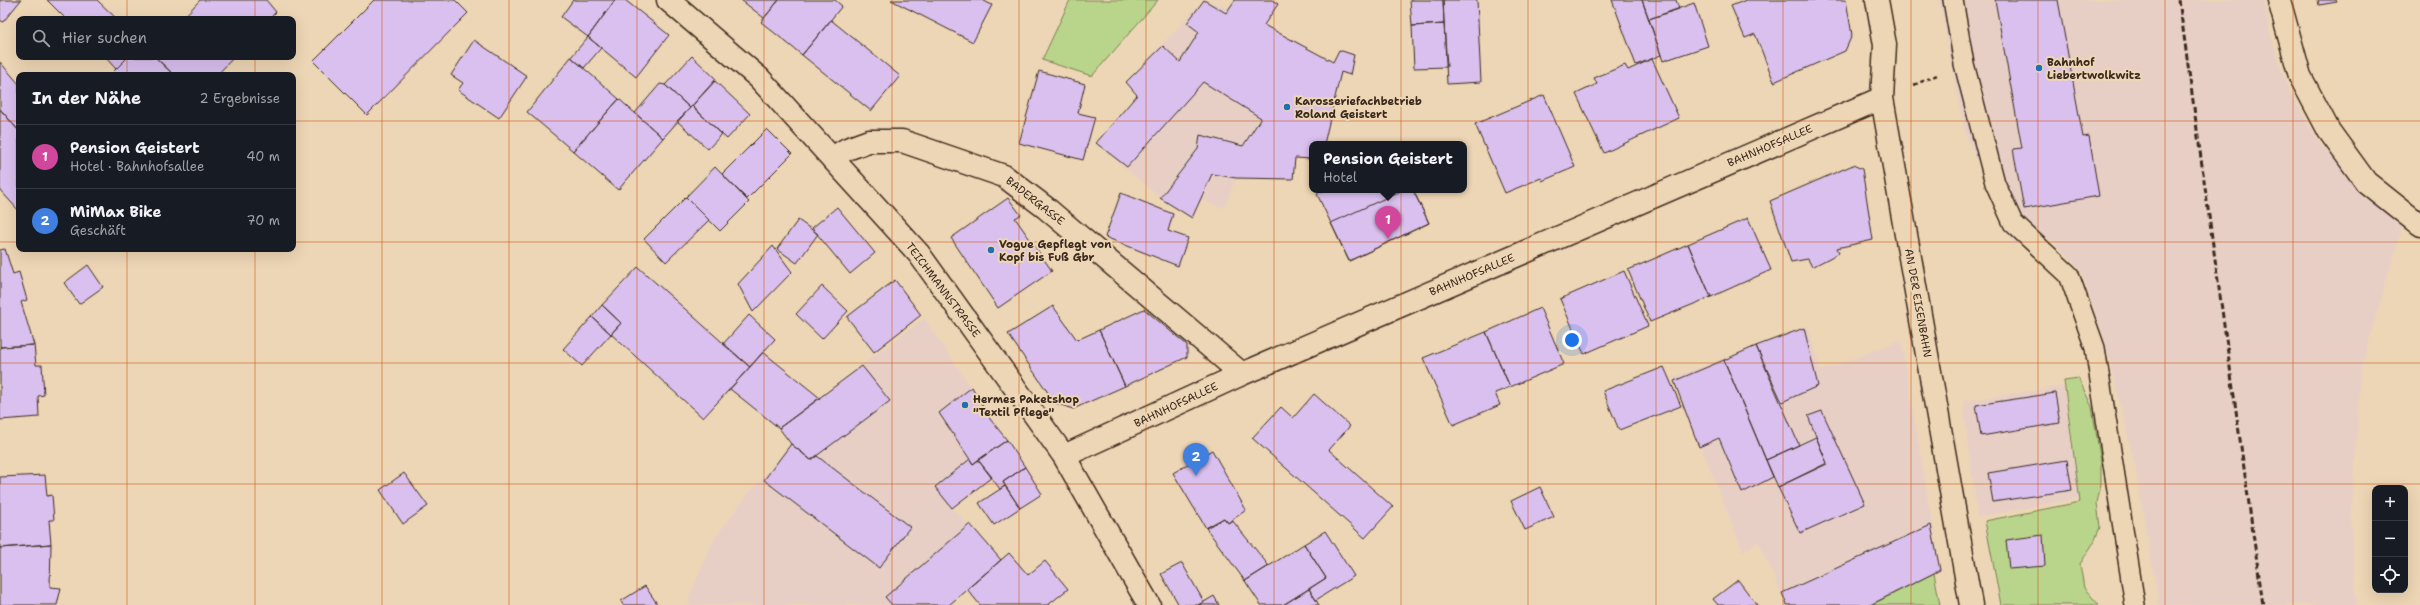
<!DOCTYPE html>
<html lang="de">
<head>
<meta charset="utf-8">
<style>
  body { margin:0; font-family:"Shantell Sans",sans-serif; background:#20242c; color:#f1f3f6 }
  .controls { position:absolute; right:12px; bottom:12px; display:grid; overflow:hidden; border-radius:8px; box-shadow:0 4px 16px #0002 }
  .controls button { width:36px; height:36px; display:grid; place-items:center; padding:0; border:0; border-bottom:1px solid #363941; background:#171b24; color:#f1f3f6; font:20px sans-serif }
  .you { position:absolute; left:1572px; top:340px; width:14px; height:14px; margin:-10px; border:3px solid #fff; border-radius:50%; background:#1a73e8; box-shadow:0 0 0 6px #1a73e833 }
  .badge { display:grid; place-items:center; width:26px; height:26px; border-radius:50%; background:#8c9099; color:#fff; font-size:13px; font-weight:700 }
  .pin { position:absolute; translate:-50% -33px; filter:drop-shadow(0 1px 2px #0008) }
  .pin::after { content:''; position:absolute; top:21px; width:14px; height:12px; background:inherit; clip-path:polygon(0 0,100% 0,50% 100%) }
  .popup { position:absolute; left:1309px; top:141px; width:158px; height:52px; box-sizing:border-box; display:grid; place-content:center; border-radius:8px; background:#171b24; filter:drop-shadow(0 1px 3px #0005); font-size:13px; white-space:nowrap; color:#9ea1a6 }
  .popup b { font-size:15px; color:#f1f3f6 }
  .popup::after { content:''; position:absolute; left:50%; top:100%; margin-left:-8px; border:8px solid transparent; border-top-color:#171b24 }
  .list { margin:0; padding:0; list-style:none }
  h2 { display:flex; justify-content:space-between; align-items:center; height:52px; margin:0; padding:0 16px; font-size:17px }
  h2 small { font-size:13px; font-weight:400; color:#9ea1a6 }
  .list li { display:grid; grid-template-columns:26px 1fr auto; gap:12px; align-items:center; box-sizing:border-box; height:64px; padding:0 16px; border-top:1px solid #363941 }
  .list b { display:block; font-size:15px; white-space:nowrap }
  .list p { margin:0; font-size:13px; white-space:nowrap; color:#9ea1a6 }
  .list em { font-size:13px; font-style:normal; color:#9ea1a6 }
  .icon { flex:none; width:22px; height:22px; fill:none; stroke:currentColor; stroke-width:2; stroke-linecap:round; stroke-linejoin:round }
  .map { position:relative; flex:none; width:2420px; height:605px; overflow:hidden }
  .search { position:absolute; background:#171b24; box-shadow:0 4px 16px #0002; left:16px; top:16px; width:280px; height:44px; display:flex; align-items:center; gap:10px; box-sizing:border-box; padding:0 14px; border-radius:8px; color:#9ea1a6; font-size:15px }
  .panel { position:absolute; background:#171b24; box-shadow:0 4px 16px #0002; left:16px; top:72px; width:280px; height:180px; border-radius:8px }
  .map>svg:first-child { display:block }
  .built { fill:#e7cfc6 }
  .green { fill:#b9d48b; stroke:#7a7f54 }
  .building { fill:#dac0ef; stroke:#3b2a1e }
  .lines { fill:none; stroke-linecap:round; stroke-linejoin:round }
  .service-casing { stroke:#3b2a1e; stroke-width:22 }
  .minor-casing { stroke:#3b2a1e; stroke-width:25 }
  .tertiary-casing { stroke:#3b2a1e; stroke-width:25 }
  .path { stroke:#3b2a1e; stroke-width:2.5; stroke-dasharray:4 3; stroke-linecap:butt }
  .service { stroke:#edd6b5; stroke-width:19 }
  .minor { stroke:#edd6b5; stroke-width:22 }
  .tertiary { stroke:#edd6b5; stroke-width:22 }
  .rail { stroke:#3b2a1e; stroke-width:3; stroke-dasharray:6 3; stroke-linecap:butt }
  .grid { fill:none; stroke:#ce520f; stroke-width:1; stroke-opacity:0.55 }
  .poi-dot { fill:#1f6fb2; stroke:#edd6b5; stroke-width:1.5 }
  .labels { text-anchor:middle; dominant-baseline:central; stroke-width:4; stroke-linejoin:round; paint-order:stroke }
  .poi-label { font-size:11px; font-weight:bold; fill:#3b2a1e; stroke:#edd6b5; text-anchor:start }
  .street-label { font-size:11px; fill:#3b2a1e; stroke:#edd6b5 }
</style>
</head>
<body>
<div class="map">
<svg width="2420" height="605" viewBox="0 0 2420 605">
  <rect width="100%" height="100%" fill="#edd6b5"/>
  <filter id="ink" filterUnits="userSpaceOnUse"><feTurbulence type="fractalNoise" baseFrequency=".025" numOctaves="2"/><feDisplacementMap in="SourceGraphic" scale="8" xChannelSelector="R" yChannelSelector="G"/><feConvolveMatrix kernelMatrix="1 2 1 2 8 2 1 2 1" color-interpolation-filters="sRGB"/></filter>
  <g filter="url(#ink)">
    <!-- built -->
    <path class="built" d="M1204,0l25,7 6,-7h37l6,4 -13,21 68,37 6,-12 15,5 -4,20 -9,-3 -17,72h-12v15l-17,-1 -2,21 -57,-1 -12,30 -23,-8 -9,18 -32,-20 -64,-55 41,-48 -7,-17z
      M1939,0h325l5,29 19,60 32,54 41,48 41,36 -41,142 -10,155 6,81h-198l-24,-138 -29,-122 -25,-75 -30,-31 -37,5 -49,-111z
      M924,318l83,122 -29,20 14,17 -40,31 49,52 -53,45h-260l2,-10 22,-53 31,-42 48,-56 -12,-16z
      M1808,327l13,44 80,-31 39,230 -70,35h-83l-29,-63 -15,9 -70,-174z
      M2063,386l17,112 -103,19 -14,-116z"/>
    <!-- green -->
    <path class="green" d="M1070,0h88l-66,76 -50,-16z
      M2079,379l13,28 9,56v21l-4,19 3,24 -6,15 -14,22 4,24 15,17h-98l-16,-84 95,-19 -16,-121z
      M1934,573l6,32h-69z"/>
    <!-- building -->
    <path class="building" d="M0,0h21l-18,22 -3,-2z
      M47,0h50l20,19h-51z
      M200,0h66l10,12 -7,7h-87z
      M374,0h81l13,13 -101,102 -54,-54z
      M573,0h42l-27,37 -27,-20z
      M615,0h10l44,35 -33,42 -48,-40z
      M741,0h38l-15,18z
      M779,0h56l7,6 -40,49 -41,-33z
      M891,0h91l10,5 -19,37z
      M1204,0l22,13 9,-13h37l6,4 -14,21 69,37 6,-12 15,5 -4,20 -9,-3 -17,72h-12v15l-17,-1 -2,21 -57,-1 -24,-4 -20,44 -32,-20 38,-49 2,-14 43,11 18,-28 -58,-36 -76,85 -31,-24 41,-48 -11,-13 37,-36 17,16 19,-30 -12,-9z
      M1410,0h33l1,24 -32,2z
      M1443,0h34l4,82 -34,2z
      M1612,0h30l19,55 -25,10z
      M1642,0h34l3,9 -30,10z
      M1746,0h100l6,35 -7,16 -71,31 -19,-48 -10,4 -14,-32z
      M1995,0h63l25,137 6,-1 10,60 -75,13 -11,-60 9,-1z
      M2318,0h18l1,2 -18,3z
      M1694,3l14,43 -45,15 -14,-42z
      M831,20l69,56 -29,35 -69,-56z
      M1444,24l3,43 -33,1 -2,-42z
      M588,37l13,11 -17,20 -13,-11z
      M474,40l53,36 -28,42 -41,-28 5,-7 -12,-8z
      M692,56l24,23 -26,29 -25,-23z
      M105,57h23l-12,12z
      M128,57h27l19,18h-56l-4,-4z
      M155,57h79l-17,18h-43z
      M571,57l48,42 -46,52 -46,-39z
      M1652,59l27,59 -75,35 -28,-59 21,-10 -3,-6 31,-13 3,5z
      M0,62l19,22v47l-19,-22z
      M1039,71l46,13 -7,29 17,4 -12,43 -64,-17z
      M715,81l35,33 -23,25 -35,-33z
      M660,84l5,1 25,23 -27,30 -28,-25z
      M1544,95l31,72 -33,14 -1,-3 -36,15 -30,-69z
      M619,99l44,39 -45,52 -45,-39z
      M692,106l30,28 -14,15 -31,-28z
      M0,109l19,22v80l-19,-21z
      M767,129l25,25 -45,45 -25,-25z
      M1853,165l9,4 11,71 -36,8 2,5 -27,14 -4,-8 -17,3 -21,-61z
      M715,167l34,35 -29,29 -34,-34z
      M1325,190h88l16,33 -80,38 -32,-67z
      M1403,190h10l16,33 -80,38 -18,-38z
      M1121,193l52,21 -5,17 20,7 -10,28 -73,-29z
      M686,197l23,23 -43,42 -22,-23z
      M1008,198l13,17 -6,3 37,53 -54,37 -47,-70z
      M837,207l38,46 -25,21 -38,-46z
      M1748,218l23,52 -60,27 -23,-53z
      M798,220l20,14 -21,29 -20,-14z
      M1688,244l23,53 -61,25 -22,-52z
      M773,246l19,26 -39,40 -15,-28z
      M5,249l8,25 6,-2 8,28 -6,2 13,43 -34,2v-97z
      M88,265l15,22 -24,17 -15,-21z
      M638,267l112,100 -47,51 -92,-84 10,-11 -19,-18z
      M1624,271l24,55 -64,28 -24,-55z
      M895,280l26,35 -47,37 -27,-35z
      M822,286l26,25 -26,28 -26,-25z
      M602,305l19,18 -10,11 -19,-17z
      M1053,306l24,34 22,-10 26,56 -52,23 -18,-6 -47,-69z
      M1540,308l24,56 -54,23 -24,-55z
      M1144,309l43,36v12l-62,29 -26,-56z
      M749,315l26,24 -25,28 -27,-23z
      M592,317l19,17 -29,32 -19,-17z
      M1804,328l14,58 -36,16 -26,-56z
      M1486,332l24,55 -15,6 5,12 -47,20 -30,-67z
      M34,345l2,20h6l2,30 -6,1 1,21 -39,3v-73z
      M1756,346l43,99 -33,15 -42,-100z
      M763,352l57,46 -41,30 -49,-39z
      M1724,360l49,117 -31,16 -23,-55 -20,9 -25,-66z
      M862,366l28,35 -79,59 -20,-16 -12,-16z
      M1664,367l17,39 -62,24 -16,-39z
      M972,387l18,32 17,21 -34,24 -34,-51z
      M2055,393l5,30 -79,13 -5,-31z
      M1314,394l36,32 -21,24 64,57 -28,31 -113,-100 29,-31 12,11z
      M1822,411l43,93 -65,29 -22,-46 49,-23 -19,-48z
      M1816,437l11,26 -49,24 -12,-27z
      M1007,440l18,27 -22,15 2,4 -5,3 -22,-29z
      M791,444l20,16 6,-4 93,71 -31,41 -115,-88z
      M1212,450l34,60 -18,13 -4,-5 -18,10 -33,-55z
      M970,459l3,5 5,-4 14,17 -40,31 -17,-21z
      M2067,460l5,30 -79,12 -5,-29z
      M1025,467l17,27 -22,14 -17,-26z
      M404,473l24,33 -25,18 -23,-34z
      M45,475l2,21 5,-1 2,25h-5l2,24 -51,4v-71z
      M1005,486l15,22 -26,17 -15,-22z
      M1540,487l14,30 -29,13 -14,-29z
      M1224,518l4,5 4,-3 37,46 -24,15 -39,-53z
      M970,524l31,36 -52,45h-57l-7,-8z
      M1931,525l9,45 -70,35h-83l-5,-12z
      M1325,531l29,45 -38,24 -7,-11 17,-11 -22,-34z
      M2043,535l2,31 -36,3 -3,-29z
      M51,544l-1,43 11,1 -4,17h-57v-57z
      M1304,544l22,34 -43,27h-22l-16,-24z
      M1009,553l19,22 17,-14 23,28 -20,16h-68l-13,-16z
      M1182,563l22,39 -6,3h-19l-18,-31z
      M1738,580l19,25h-39l-5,-6z
      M645,586l13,19h-35l-2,-4z
      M1309,589l10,16h-36z
      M1214,596l5,9h-21l6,-3z"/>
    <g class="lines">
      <!-- service casing -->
      <g class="service-casing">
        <path id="service" d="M1953,0l11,64 31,119 18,40 56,52 26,73 40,257"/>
      </g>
      <!-- minor casing -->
      <g class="minor-casing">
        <path id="minor" d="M1877,0l8,45 -3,53 89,507
          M832,158l15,-9 22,-8h33l102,35 42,32 196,166
          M1064,456l178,-82 640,-276"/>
      </g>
      <!-- tertiary casing -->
      <g class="tertiary-casing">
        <path id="tertiary" d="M668,0l91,78 160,176 145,202 85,149
          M2279,0l21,76 29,55 37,51 54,43"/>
      </g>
      <!-- path -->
      <path class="path" d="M1914,85l23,-10"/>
      <!-- service -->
      <use href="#service" class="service"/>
      <!-- minor -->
      <use href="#minor" class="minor"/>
      <!-- tertiary -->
      <use href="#tertiary" class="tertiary"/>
      <!-- rail -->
      <path class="rail" d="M2179,0l84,605"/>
    </g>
  </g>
  <!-- grid -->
  <path class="grid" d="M127,0v19M255,0v19M382,0v605M509,0v605M637,0v605M764,0v605M892,0v605M1019,0v605M1146,0v605M1274,0v605M1401,0v605M1528,0v605M1656,0v605M1783,0v605M1911,0v605M2038,0v605M2165,0v605M2293,0v605M127,57v18M255,57v18M0,121h19M293,121h2127M0,242h19M293,242h2127M127,249v356M255,249v356M0,363h2420M0,484h2420"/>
  <!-- markers -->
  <g class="poi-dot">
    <circle cx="2039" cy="68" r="4"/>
    <circle cx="1287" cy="107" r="4"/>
    <circle cx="991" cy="250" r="4"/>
    <circle cx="965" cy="405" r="4"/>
  </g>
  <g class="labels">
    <!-- poi labels -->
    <g class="poi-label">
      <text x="2047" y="62">Bahnhof<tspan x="2047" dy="13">Liebertwolkwitz</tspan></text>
      <text x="1295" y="101">Karosseriefachbetrieb<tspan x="1295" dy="13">Roland Geistert</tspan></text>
      <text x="999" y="244">Vogue Gepflegt von<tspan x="999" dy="13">Kopf bis Fuß Gbr</tspan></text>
      <text x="973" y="399">Hermes Paketshop<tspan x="973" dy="13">"Textil Pflege"</tspan></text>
    </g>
    <!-- street labels -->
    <g class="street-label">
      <text transform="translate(1770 146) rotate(-23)">BAHNHOFSALLEE</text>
      <text transform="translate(1035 201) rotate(38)">BADERGASSE</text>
      <text transform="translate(1472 275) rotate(-23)">BAHNHOFSALLEE</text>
      <text transform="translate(943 290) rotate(53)">TEICHMANNSTRASSE</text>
      <text transform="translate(1918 303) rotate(80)">AN DER EISENBAHN</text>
      <text transform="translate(1176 405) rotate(-25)">BAHNHOFSALLEE</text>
    </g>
  </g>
</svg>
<div class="controls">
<button>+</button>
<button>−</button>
<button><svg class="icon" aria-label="locate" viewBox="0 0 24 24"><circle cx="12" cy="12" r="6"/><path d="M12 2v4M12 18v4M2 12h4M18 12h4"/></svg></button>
</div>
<div class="you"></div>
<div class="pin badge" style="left:1388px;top:239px;background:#d1479c">1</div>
<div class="popup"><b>Pension Geistert</b>Hotel</div>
<div class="pin badge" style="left:1196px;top:476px;background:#3f7fe0">2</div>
<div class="search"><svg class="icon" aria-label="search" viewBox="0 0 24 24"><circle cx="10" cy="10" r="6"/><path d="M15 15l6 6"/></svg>Hier suchen</div>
<section class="panel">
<h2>In der Nähe<small>2 Ergebnisse</small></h2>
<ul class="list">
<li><span class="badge" style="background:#d1479c">1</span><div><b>Pension Geistert</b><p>Hotel · Bahnhofsallee</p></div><em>40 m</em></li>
<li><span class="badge" style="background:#3f7fe0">2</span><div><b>MiMax Bike</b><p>Geschäft</p></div><em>70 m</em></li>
</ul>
</section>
</div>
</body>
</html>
